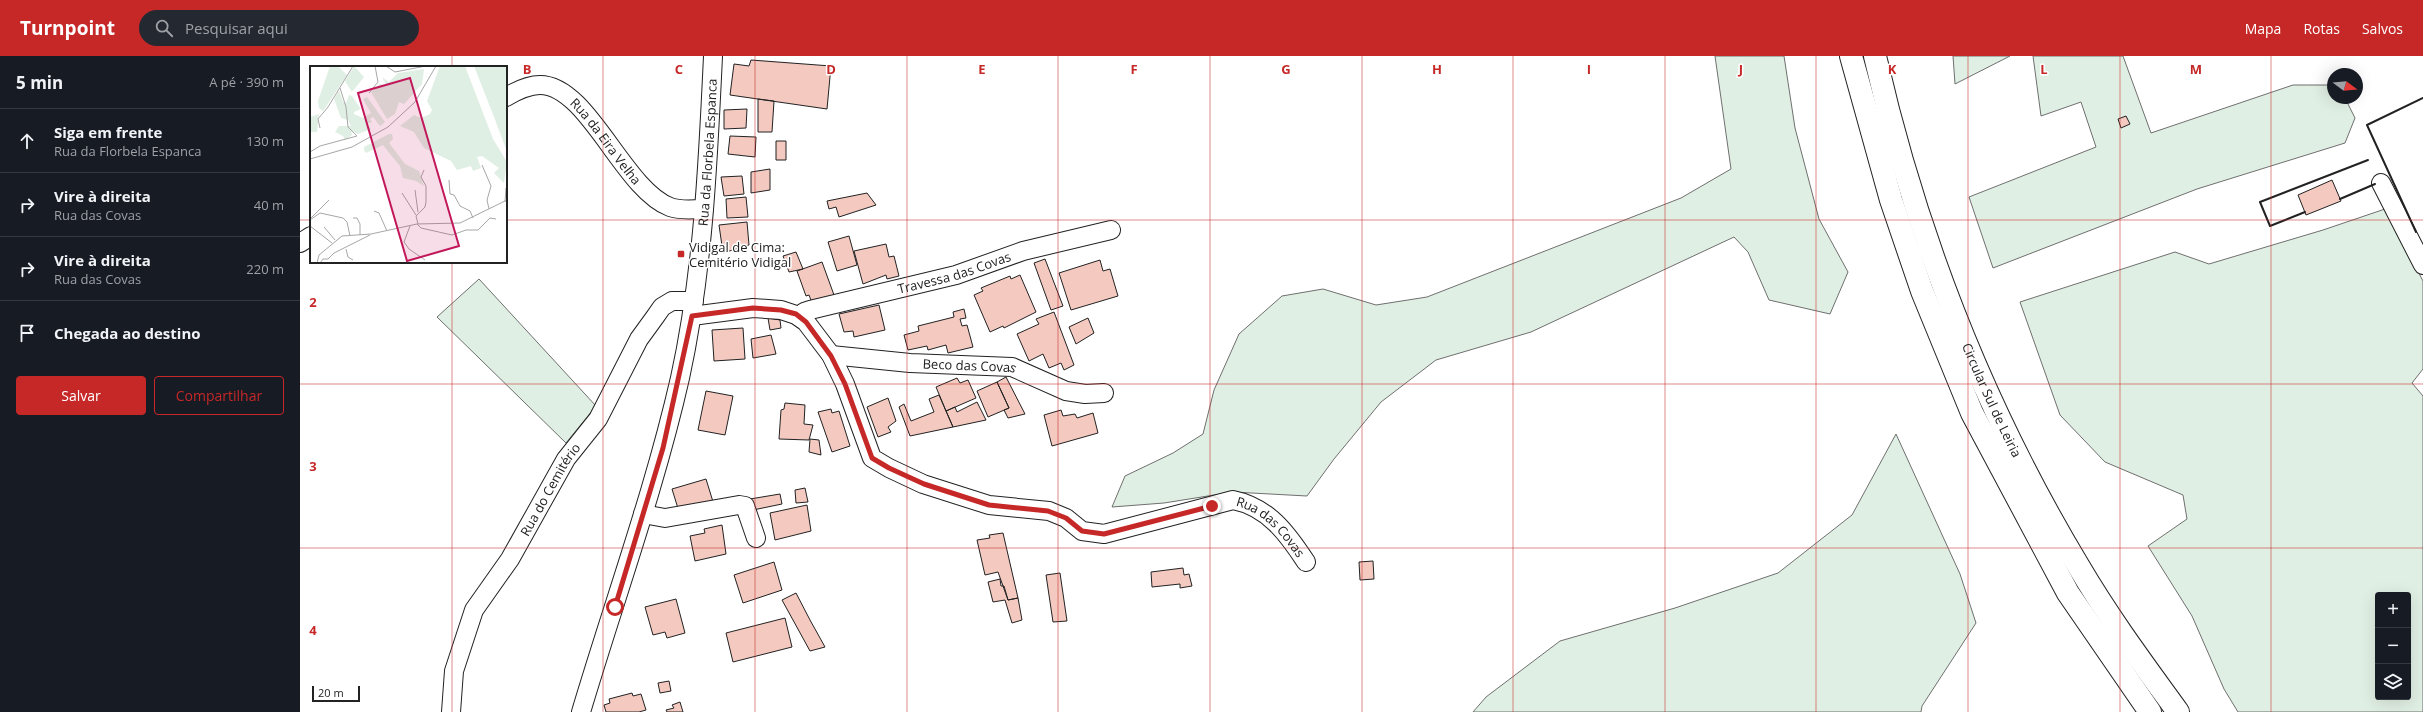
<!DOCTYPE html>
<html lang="pt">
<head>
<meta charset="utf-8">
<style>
  body { margin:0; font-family:"Open Sans",sans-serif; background:#242831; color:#f1f3f6 }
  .controls { position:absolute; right:12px; bottom:12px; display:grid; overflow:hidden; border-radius:4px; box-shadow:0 4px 16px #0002 }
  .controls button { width:36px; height:36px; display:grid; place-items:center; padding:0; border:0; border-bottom:1px solid #363941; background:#171b24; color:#f1f3f6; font:20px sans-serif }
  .compass { position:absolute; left:2027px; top:12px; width:36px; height:36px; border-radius:50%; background:#171b24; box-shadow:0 4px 16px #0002; rotate:106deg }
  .scale { position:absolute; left:12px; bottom:10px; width:48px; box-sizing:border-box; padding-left:4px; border:2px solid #222; border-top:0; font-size:11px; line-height:14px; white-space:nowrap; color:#222; -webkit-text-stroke:3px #fff; paint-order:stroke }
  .stop { position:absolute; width:12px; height:12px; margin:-9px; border:3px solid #c62828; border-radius:50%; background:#fff }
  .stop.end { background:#c62828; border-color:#fff; box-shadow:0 1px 4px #0008 }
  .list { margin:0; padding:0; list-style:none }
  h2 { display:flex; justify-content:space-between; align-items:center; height:52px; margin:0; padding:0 16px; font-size:17px }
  h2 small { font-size:13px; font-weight:400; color:#9ea1a6 }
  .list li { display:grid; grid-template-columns:26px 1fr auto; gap:12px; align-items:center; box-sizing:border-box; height:64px; padding:0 16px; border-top:1px solid #363941 }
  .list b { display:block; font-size:15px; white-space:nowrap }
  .list p { margin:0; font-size:13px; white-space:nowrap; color:#9ea1a6 }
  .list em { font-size:13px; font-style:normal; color:#9ea1a6 }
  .actions { display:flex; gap:8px; padding:12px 16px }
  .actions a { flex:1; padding:9px 0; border:1px solid #c62828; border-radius:4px; text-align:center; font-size:14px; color:#c62828 }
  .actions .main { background:#c62828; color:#fff }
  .icon { flex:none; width:22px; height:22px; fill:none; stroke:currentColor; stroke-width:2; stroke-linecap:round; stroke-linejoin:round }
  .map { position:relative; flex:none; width:2123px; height:656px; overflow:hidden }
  header { display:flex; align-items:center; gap:24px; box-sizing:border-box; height:56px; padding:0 20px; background:#c62828; color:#fff }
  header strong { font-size:19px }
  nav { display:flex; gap:22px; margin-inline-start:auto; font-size:14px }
  .search { width:280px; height:36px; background:#242831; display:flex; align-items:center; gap:10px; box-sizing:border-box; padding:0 14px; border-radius:22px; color:#9ea1a6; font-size:15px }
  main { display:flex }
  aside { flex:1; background:#171b24 }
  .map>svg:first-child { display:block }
  .green { fill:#e0efe3; stroke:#6f6f6f; fill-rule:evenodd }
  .building { fill:#f3c9c0; stroke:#222 }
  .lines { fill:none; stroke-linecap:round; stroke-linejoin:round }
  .minor-casing { stroke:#222; stroke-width:20 }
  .highway-casing { stroke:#222; stroke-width:24 }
  .minor { stroke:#fff; stroke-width:18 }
  .highway { stroke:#fff; stroke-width:22 }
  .wall { stroke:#222; stroke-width:2 }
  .route { stroke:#c62828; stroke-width:5 }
  .grid { fill:none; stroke:#c62828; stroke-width:1; stroke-opacity:0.55 }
  .poi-dot { fill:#c62828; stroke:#fff; stroke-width:1.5 }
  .labels { text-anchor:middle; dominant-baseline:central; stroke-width:3; stroke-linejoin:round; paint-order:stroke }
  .street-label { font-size:13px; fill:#222; stroke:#fff }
  .poi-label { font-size:13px; fill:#222; stroke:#fff; text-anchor:start }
  .inset-road { fill:none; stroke:#a7a7a7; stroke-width:1 }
  .view { fill:#c2185b; fill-opacity:0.15; stroke:#c2185b; stroke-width:2 }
  .inset-edge { fill:none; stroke:#222; stroke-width:2 }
  .grid-label { font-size:13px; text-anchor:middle; font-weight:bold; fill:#c62828; stroke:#fff; stroke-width:3; stroke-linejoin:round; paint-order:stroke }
</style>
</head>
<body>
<header>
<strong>Turnpoint</strong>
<div class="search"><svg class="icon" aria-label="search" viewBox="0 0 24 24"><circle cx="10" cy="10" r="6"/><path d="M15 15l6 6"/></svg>Pesquisar aqui</div>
<nav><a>Mapa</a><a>Rotas</a><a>Salvos</a></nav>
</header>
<main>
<aside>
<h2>5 min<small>A pé · 390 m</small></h2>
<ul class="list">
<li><svg class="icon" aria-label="ahead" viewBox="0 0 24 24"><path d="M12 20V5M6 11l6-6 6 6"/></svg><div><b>Siga em frente</b><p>Rua da Florbela Espanca</p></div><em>130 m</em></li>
<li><svg class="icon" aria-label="right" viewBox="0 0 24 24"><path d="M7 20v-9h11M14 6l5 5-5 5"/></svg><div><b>Vire à direita</b><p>Rua das Covas</p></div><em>40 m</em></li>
<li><svg class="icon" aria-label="right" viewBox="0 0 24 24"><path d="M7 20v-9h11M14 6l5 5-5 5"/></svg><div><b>Vire à direita</b><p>Rua das Covas</p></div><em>220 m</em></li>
<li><svg class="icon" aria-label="arrive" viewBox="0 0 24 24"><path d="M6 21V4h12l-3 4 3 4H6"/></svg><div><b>Chegada ao destino</b></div></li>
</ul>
<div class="actions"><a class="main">Salvar</a><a>Compartilhar</a></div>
</aside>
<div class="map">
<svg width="2123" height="656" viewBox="0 0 2123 656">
  <rect width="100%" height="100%" fill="#fff"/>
  <!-- green -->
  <path class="green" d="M1415,0h69l11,72 24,91 29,53 -18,42 -61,-14 -21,-48 -14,-15 -203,95 -95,28 -55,42 -47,57 -27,37 -74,-4 -69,11 -52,4 13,-31 48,-23 30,-19 11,-44 25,-56 43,-38 41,-7 53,16 51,-8 254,-99 50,-29z
    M1653,0h57l-55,28z
    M1733,0h90l28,77 142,-48h40v13h12l10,20 -10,25 -148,46 -204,79 -24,-71 127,-50 -15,-45 -40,14z
    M2085,153l38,72v88l-11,14 11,13v316h-185l-14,-23 -32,-73 -44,-70 39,-27 -4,-24 -78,-33 -45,-47 -40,-113 155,-50 34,12 114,-34zM2078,539h30v102h-30z
    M179,223l117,127 -30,37 -129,-126z
    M1596,378l64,140 16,49 -54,83 -1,6h-448l13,-15 74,-56 115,-33 103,-35 74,-58z"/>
  <!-- building -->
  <path class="building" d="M451,4l80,6 -4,43 -97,-14 4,-31 15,2z
    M458,43l16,2 -2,31h-14z
    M447,53l-1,19 -22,1v-19z
    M1826,60l4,8 -9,4 -3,-9z
    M430,80l26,1 -1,20 -27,-3z
    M476,85h10v19h-10z
    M470,113v21l-19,3v-21z
    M442,120l2,18 -20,2 -3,-19z
    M2032,124l9,21 -35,14 -8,-20z
    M567,137l9,12 -37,12 -3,-10 -7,2 -2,-8z
    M446,141l2,20 -21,1 -1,-19z
    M447,166l2,23 -26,8 -4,-28z
    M549,180l8,29 -20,6 -9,-29z
    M586,188l3,13 5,-1 5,20 -12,3 -1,-4 -23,9 -9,-33z
    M496,196l7,17 -14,3 -6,-16z
    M745,203l18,47 -12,4 -17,-47z
    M800,204l3,11 7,-2 8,27 -47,14 -12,-37z
    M522,206l12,33 -22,8 -3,-8 -3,1 -9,-25z
    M720,219l16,37 -32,16 -1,-2 -13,6 -16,-37 9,-4 -2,-3 29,-12 1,3z
    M579,249l6,25 -31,7 -1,-6 -9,1 -5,-18z
    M664,253l2,9 -6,1 2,7 5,-1 6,22 -25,6 -2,-8 -18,5 -1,-4 -19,4 -4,-15 15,-4 -1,-5 36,-9 -1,-5z
    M754,256l20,53 -10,5 -3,-7 -12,5 -6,-14 -14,7 -12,-27 22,-10 -3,-5z
    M468,262l12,2 1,8 -11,2z
    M788,262l6,15 -18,11 -7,-17z
    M443,272l2,31 -31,2 -2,-31z
    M471,279l5,19 -23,4 -2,-19z
    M706,321l19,37 -17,4 -4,-8 5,-2 -12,-26z
    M657,322l3,5 8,-3 8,18 -30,13 -10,-24z
    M697,326l12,26 -21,9 -11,-26z
    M406,335l27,5 -8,39 -27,-5z
    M639,339l14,32 -43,9 -11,-29 5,-3 7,17 23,-9 -5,-13z
    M588,342l8,23 -8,6 3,5 -13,5 -11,-30z
    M677,346l9,18 -33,7 -7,-16 9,-4 2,5z
    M485,347l20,2 -1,19 9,1 -4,15 -30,-1 2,-29 3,-1z
    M531,353l1,4 7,-2 11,35 -18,6 -14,-40z
    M761,354l2,6 12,-2 2,4 16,-5 5,20 -46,13 -8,-31z
    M510,383l9,1 2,15 -12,-3z
    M406,423l8,26 -34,10 -8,-26z
    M505,432l3,14 -12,1 -1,-13z
    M480,438l2,10 -29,6 -3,-11z
    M507,449l4,26 -36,9 -5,-27z
    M422,469l4,29 -31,7 -5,-25 15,-3 -1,-4z
    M703,477l15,65 -10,2 -10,-28 -13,3 -8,-35 13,-2 -1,-3z
    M1073,505l1,18 -14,1 -1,-18z
    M474,506l8,28 -39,13 -9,-28z
    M883,512l1,7 5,-1 3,12 -12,2v-4l-28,3 -1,-15z
    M760,517l7,48 -14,1 -7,-47z
    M700,523l1,7h3l4,14 10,-2 4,22 -10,3 -7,-23 -12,2 -5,-20z
    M496,537l14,27 15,27 -15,4 -28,-51z
    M376,543l9,34 -18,5 -2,-6 -12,3 -8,-28z
    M485,562l7,29 -59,15 -7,-29z
    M369,625l2,10 -11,2 -2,-10z
    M332,637l1,3 8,-2 5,16 -7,2h-33l-2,-7 6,-2 -1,-4z
    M380,646l3,10h-16l-1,-2 8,-2 -2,-3z"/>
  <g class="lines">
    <!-- minor casing -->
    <g class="minor-casing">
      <g id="minor">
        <path id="s1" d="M206,41c10,-6 22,-12 34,-12 48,0 83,104 130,122 10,4 23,2 34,2"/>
        <path d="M2081,127l42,82"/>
        <path d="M0,187l11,-7"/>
        <path id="s2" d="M392,260l61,-8 28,2 15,5 10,7 25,33 14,29 27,74 17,10 34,16 66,21 60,6 17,7 16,13 22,3 129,-34c35,7 54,33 73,62"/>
        <path id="s3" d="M501,262l3,-6 6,-2 146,-35 67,-24 88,-21"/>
        <path id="s4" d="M531,299l79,8 102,4 54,24 19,3 19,-1"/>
        <path d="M343,458l22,4 74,-13 6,1 11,32"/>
        <path id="s5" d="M151,656l3,-41 20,-61 36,-51 56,-100 32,-40 41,-80 16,-22 7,-10 10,-6h22"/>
        <path id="s6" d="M281,656c33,-111 73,-220 99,-334 23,-105 28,-214 33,-322"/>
      </g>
    </g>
    <!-- highway casing -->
    <g class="highway-casing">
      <g id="highway">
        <path d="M1551,0l40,144 31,91 50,122 96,180 82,119"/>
        <path id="s7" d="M1575,0c41,180 109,353 204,511 30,51 65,98 99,145"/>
      </g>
    </g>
    <!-- minor -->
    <use href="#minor" class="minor"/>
    <!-- highway -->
    <use href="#highway" class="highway"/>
    <!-- wall -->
    <path class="wall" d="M2040,143l35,-15
      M2005,156l-35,14 -10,-24 108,-42
      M2116,176l-49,-107 56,-27"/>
  </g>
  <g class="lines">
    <!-- route -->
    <path class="route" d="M315,551l48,-159 29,-132 61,-8 28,2 15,4 10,8 25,34 14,28 27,74 17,10 35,16 65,21 59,6 18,7 16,13 22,3 108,-28"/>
  </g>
  <!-- grid -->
  <path class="grid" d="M152,0v11M303,0v656M455,0v656M607,0v656M758,0v656M910,0v656M1062,0v656M1213,0v656M1365,0v656M1516,0v656M1668,0v656M1820,0v656M1971,0v656M0,164h11M206,164h1917M152,206v450M0,328h2123M0,492h2123"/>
  <!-- markers -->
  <rect class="poi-dot" x="377" y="194" width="8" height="8" rx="2"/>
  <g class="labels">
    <!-- street labels -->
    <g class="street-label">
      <text stroke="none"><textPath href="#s1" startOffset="126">Rua da Eira Velha</textPath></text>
      <text stroke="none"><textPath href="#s6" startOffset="576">Rua da Florbela Espanca</textPath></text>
      <text stroke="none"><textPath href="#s3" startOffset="162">Travessa das Covas</textPath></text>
      <text stroke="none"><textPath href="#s4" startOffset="139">Beco das Covas</textPath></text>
      <text stroke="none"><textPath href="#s7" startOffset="364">Circular Sul de Leiria</textPath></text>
      <text stroke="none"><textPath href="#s5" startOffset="248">Rua do Cemitério</textPath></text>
      <text stroke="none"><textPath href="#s2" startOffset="699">Rua das Covas</textPath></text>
    </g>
    <!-- poi labels -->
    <g class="poi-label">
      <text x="389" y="191">Vidigal de Cima:<tspan x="389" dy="15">Cemitério Vidigal</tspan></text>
    </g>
  </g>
  <!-- overview -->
  <g transform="translate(10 10)">
    <rect width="197" height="197" fill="#fff"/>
    <path d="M20,0h8l9,9 -24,36 -4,-3 -1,-7zM44,0l10,11 -12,15 -7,-11zM130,0h25l28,73 14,23 -3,21 -10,-10 5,-5 -17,-12 -5,1 4,11 -8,3 -2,-5 -14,4 -6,-9 -27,-13 -10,-16 -14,-6 14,-11 7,3 9,-4 2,-4 -5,-9zM164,0h33v86l-13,-35zM114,3l-2,15 -18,20 -5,-2 -4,12 -8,5 -16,-27 9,-8 6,1 -4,-8 7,5 9,-9zM29,24l4,12 3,1 3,-8 3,1 9,13 -7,3v2l9,4 8,-5 -8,-14 4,-2 18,25 -5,4 -7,-9 -3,2 2,3 -5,2 4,5 -13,5 -7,-3 1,4 -7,5 -2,-4 -8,-4 4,-6h12l-3,-6 -7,-2 -7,-19zM9,48l-2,18h-7v-15zM79,68h3l1,5 -4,4 16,21 14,7 5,15 -8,-5 -13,-3 -3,-12 -17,-21 -17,8 -2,-3v-3z" fill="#e0efe3"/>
    <path class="inset-road" d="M76,0l9,6 31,-6M59,27l9,-11 -3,-16M10,62l-2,-9 10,-12 25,-41M0,86l10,-6 37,-10 -9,-9 -2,-20 -6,-19M0,93l42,-12 36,-20 27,-25 21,-36M172,99l9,21 -4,14 2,9M139,114l1,14 4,1 6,11 10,5 3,7M105,124l3,22M92,127l14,22M195,136l1,-14M64,145l5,2 8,18M43,152h4l3,6v11M0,153l19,-19M0,154l10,-7 23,5 4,4 3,14M107,158l4,4 31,7 14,-5h12l12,-12 6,1M108,158l-2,-8 9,-9 1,-5v-16l-5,-9 3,-7M0,160l22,17M100,160l-6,16 5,7 16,11M14,161l11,13M36,183l2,8 5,3M7,197l2,-8 23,-19 29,-2 46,-10 43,-1 47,-23M10,197l3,-4h5l6,-6 36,-18"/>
    <path class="view" d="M100,12l49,168 -52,15 -49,-168z"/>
    <rect width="197" height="197" class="inset-edge"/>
  </g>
  <g class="grid-label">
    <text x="227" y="18">B</text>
    <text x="379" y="18">C</text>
    <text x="531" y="18">D</text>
    <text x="682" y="18">E</text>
    <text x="834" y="18">F</text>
    <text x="986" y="18">G</text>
    <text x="1137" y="18">H</text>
    <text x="1289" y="18">I</text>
    <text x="1441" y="18">J</text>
    <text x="1592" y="18">K</text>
    <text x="1744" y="18">L</text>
    <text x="1896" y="18">M</text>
    <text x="13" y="251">2</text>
    <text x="13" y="415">3</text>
    <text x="13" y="579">4</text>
  </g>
</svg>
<div class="controls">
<button>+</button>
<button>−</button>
<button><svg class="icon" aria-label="layers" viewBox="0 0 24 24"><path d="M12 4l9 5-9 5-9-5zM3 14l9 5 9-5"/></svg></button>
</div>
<svg class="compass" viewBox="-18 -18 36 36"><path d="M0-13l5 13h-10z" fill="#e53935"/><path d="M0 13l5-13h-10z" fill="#9ea1a6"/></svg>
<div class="scale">20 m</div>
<div class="stop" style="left:315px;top:551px"></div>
<div class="stop end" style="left:912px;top:450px"></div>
</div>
</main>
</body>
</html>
